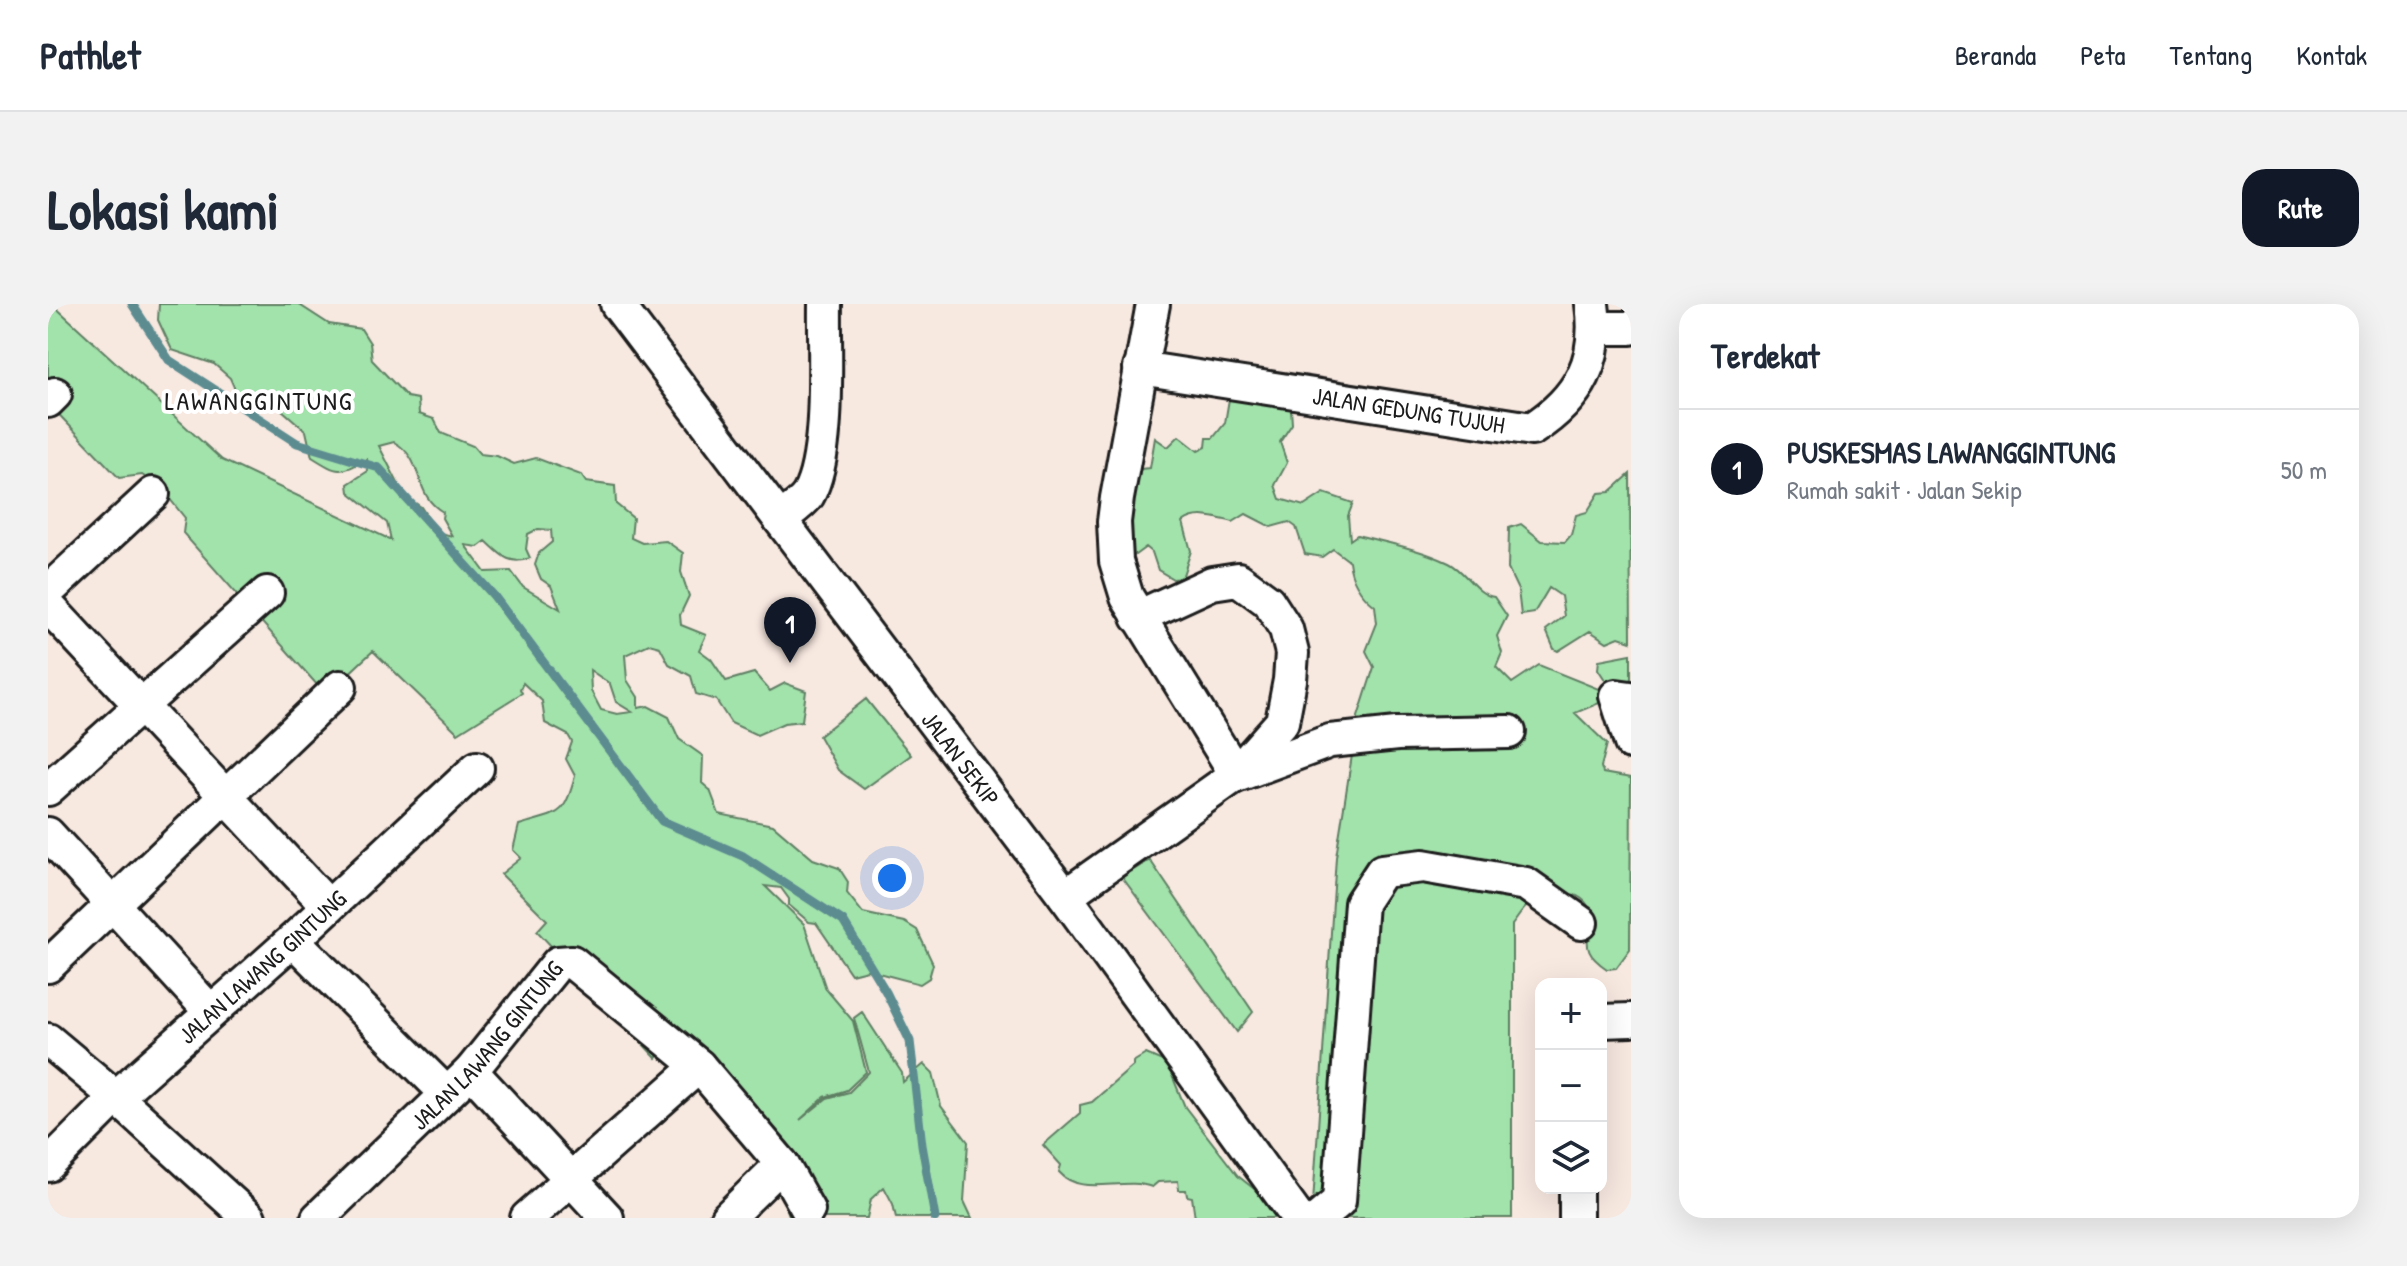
<!DOCTYPE html>
<html lang="id">
<head>
<meta charset="utf-8">
<style>
  body { margin:0; font-family:"Patrick Hand",sans-serif; background:#f2f2f3; color:#1f2937 }
  .controls { position:absolute; right:24px; bottom:24px; display:grid; overflow:hidden; border-radius:16px; box-shadow:0 8px 32px #0002 }
  .controls button { width:72px; height:72px; display:grid; place-items:center; padding:0; border:0; border-bottom:2px solid #e0e1e3; background:#fff; color:#1f2937; font:40px sans-serif }
  .you { position:absolute; left:844px; top:574px; width:28px; height:28px; margin:-20px; border:6px solid #fff; border-radius:50%; background:#1a73e8; box-shadow:0 0 0 12px #1a73e833 }
  .badge { display:grid; place-items:center; width:52px; height:52px; border-radius:50%; background:#111827; color:#fff; font-size:26px; font-weight:700 }
  .pin { position:absolute; translate:-50% -66px; filter:drop-shadow(0 2px 4px #0008) }
  .pin::after { content:''; position:absolute; top:42px; width:28px; height:24px; background:inherit; clip-path:polygon(0 0,100% 0,50% 100%) }
  .list { margin:0; padding:0; list-style:none }
  h2 { display:flex; justify-content:space-between; align-items:center; height:104px; margin:0; padding:0 32px; font-size:34px }
  h2 small { font-size:26px; font-weight:400; color:#747a83 }
  .list li { display:grid; grid-template-columns:52px 1fr auto; gap:24px; align-items:center; box-sizing:border-box; height:120px; padding:0 32px; border-top:2px solid #e0e1e3 }
  .list b { display:block; font-size:30px; white-space:nowrap }
  .list p { margin:0; font-size:26px; white-space:nowrap; color:#747a83 }
  .list em { font-size:26px; font-style:normal; color:#747a83 }
  .icon { flex:none; width:44px; height:44px; fill:none; stroke:currentColor; stroke-width:2; stroke-linecap:round; stroke-linejoin:round }
  .map { position:relative; flex:none; width:1583px; height:914px; overflow:hidden; border-radius:24px }
  header { display:flex; align-items:center; gap:48px; box-sizing:border-box; height:112px; padding:0 40px; background:#fff; border-bottom:2px solid #e0e1e3 }
  header strong { font-size:38px }
  nav { display:flex; gap:44px; margin-inline-start:auto; font-size:28px }
  .intro { display:flex; align-items:center; justify-content:space-between; box-sizing:border-box; height:192px; padding:0 48px }
  h1 { margin:0; font-size:56px }
  .button { padding:20px 36px; border-radius:24px; background:#111827; color:#fff; font-size:28px; font-weight:700 }
  main { display:flex; gap:48px; padding:0 48px }
  aside { flex:1; background:#fff; border-radius:24px; box-shadow:0 8px 32px #0002 }
  .map>svg:first-child { display:block }
  .green { fill:#a2e2ab; stroke:#5f7f64; stroke-width:2; fill-rule:evenodd }
  .lines { fill:none; stroke-linecap:round; stroke-linejoin:round }
  .stream { stroke:#5c8c90; stroke-width:9 }
  .minor-casing { stroke:#1c1c1c; stroke-width:38 }
  .minor { stroke:#fff; stroke-width:32 }
  .labels { text-anchor:middle; dominant-baseline:central; stroke-width:8; stroke-linejoin:round; paint-order:stroke }
  .street-label { font-size:24px; fill:#1c1c1c; stroke:#fff }
  .neighbourhood-label { font-size:26px; letter-spacing:2px; fill:#1c1c1c; stroke:#fff }
</style>
</head>
<body>
<header>
<strong>Pathlet</strong>
<nav><a>Beranda</a><a>Peta</a><a>Tentang</a><a>Kontak</a></nav>
</header>
<div class="intro"><h1>Lokasi kami</h1><a class="button">Rute</a></div>
<main>
<div class="map">
<svg width="1583" height="914" viewBox="0 0 1583 914">
  <rect width="100%" height="100%" fill="#f7e8e0"/>
  <filter id="ink" filterUnits="userSpaceOnUse"><feTurbulence type="fractalNoise" baseFrequency=".0125" numOctaves="2"/><feDisplacementMap in="SourceGraphic" scale="16" xChannelSelector="R" yChannelSelector="G"/><feConvolveMatrix kernelMatrix="1 2 1 2 8 2 1 2 1" color-interpolation-filters="sRGB"/></filter>
  <g filter="url(#ink)">
    <!-- green -->
    <path class="green" d="M0,0h4l170,156 169,80 -4,-17 -38,-31 -1,-8 20,-13 -1,-12c-27,15 -28,15 -55,-2l-6,-26 -32,-28 -18,6 -18,-13 -8,-18 -16,-14 -42,-14 -14,-30 1,-16h139l31,20 32,5 9,14 2,17 35,37 11,2 1,15 15,5 7,14 32,13 7,8 17,2 17,8 22,-6 45,17 5,7 29,4 1,18 17,14 -2,20 11,5 24,-2 17,12 -2,19 8,24 -9,19 1,10 25,10 -7,15 12,9 15,22 28,-8 16,18 15,-8 21,8 -4,30 -18,2 -27,12 -26,-12 -15,-23 -20,-6 -5,-18 -22,-12 -9,-17 -11,-3 -24,11 2,25 11,17v11l10,-2 21,11 10,22 24,17 -1,27 8,7 9,24 54,11 40,34 26,9 9,14 -1,11 16,20 41,9 13,8 16,34 -4,14 -9,6 -53,-14 -16,4 -35,-51 -7,-1 -20,-17v-6l-8,-11 -16,-2 39,38 22,65 27,32 13,51 -19,18 -22,7 -25,23 27,-22 22,-6 20,-20 -15,-54 8,-6 40,61 1,9 21,-18 9,9 8,33 27,36 -4,59 8,17h-76l-3,-14 -9,-17 -13,12 -4,19h-77l-17,-48 -99,-128 -18,16 -119,-127 10,-11 -46,-46 20,-16 -8,-8 6,-25c40,-13 45,-6 56,-49l-9,-17 6,-17 -4,-7 -23,-12 -3,-22 -19,-18 -3,6 2,4 -64,40 -85,-82 -47,44 -143,-162 2,-15 -24,-30 -19,-13 -23,3 -71,-75zM346,138c32,18 18,52 49,70l-1,6 10,18 -15,-4 -16,-25 -17,-12 -25,-49zM490,225l13,1 1,12 -13,11 -4,12 6,14 10,7 9,23 -37,-22 -12,-16 -26,1 -20,-27 13,2 8,-6c15,14 23,25 44,17l-4,-9 2,-15zM542,366l20,14 6,18 16,10 -15,2 -16,-4 -10,-19z
      M1183,83l30,8 30,14 1,15 -12,18 7,21 -12,22 5,14 24,7 20,-13 29,10 -5,13 2,24 7,-5c31,8 63,14 92,28 17,8 26,31 45,34l13,19 -10,20 5,17 -6,14 16,16 27,-18 77,31 -41,17 32,31 -6,23 2,6 28,5 -1,171 -14,19 -9,1c-19,-13 -22,-20 -18,-42 0,-3 2,-10 2,-13 -6,-29 -46,-24 -63,-9 -6,5 -11,14 -16,20v293h-192l-7,-15 23,-346 22,-140 16,-50 -8,-16 11,-28 -2,-17c-14,-11 -24,-26 -26,-45l-16,-12 -11,8 -17,-3 -9,-27 -7,-5 -18,5 -25,-13 -13,8c-16,-4 -36,-11 -50,0l8,29 -9,27 -9,1 -15,-9 -6,-18 -6,-5 -19,14 -9,-90 32,-3 5,-30 13,9 11,-11 19,15 8,-4 1,-9h6l12,-15z
      M1582,170l1,167 -12,-4 -12,5 -17,-11 -32,20 -4,-2 -8,-19 18,-14 -3,-20 -12,-8 -15,25 -13,2 -3,-25 -10,-21 1,-41 12,-4 21,17 23,1 6,-7 5,-20 11,-3 12,-19 11,-1z
      M1583,350v33l-20,2 -13,-20 1,-9z
      M818,395l45,56 -47,34 -26,-19 -19,-34z
      M1102,556l103,152 -16,20 -115,-155z
      M1098,750l21,9 18,44 53,69 34,27 6,15h-83l-3,-21 -5,-1 -1,-6h-7l-1,-9 -20,1 -6,5c-29,-11 -70,11 -93,-15l2,-7 -18,-20 37,-32v-8l12,-3 41,-36v-4z"/>
    <g class="lines">
      <!-- stream -->
      <path class="stream" d="M84,0l37,56 128,83 82,25 115,128 168,225 81,35 100,65 43,71 24,49 12,104 13,73"/>
      <!-- minor casing -->
      <g class="minor-casing">
        <g id="minor">
          <path id="s1" d="M569,0l448,592 233,322"/>
          <path d="M1547,24h36"/>
          <path id="s2" d="M1092,64l392,61c48,-31 68,-69 60,-125"/>
          <path d="M0,97l7,-7"/>
          <path d="M732,215c9,-7 22,-15 28,-24 23,-40 16,-143 17,-191"/>
          <path d="M0,287l105,-97"/>
          <path d="M0,302l280,300"/>
          <path d="M1090,313l74,-34 26,-4 30,22 18,28 6,24 -2,27 -8,42 -49,55"/>
          <path d="M1583,394l-15,-2 15,47"/>
          <path d="M1188,472l94,-35 67,-7 112,-2"/>
          <path d="M0,485l219,-196"/>
          <path d="M0,530l162,177"/>
          <path d="M1017,592l168,-119v-8l-106,-172 -11,-36 -2,-39 3,-24 36,-194"/>
          <path d="M245,636l154,154"/>
          <path d="M0,662l292,-279"/>
          <path d="M1553,717l30,-1"/>
          <path d="M0,736l68,57 133,121"/>
          <path d="M423,767l136,147"/>
          <path id="s3" d="M0,861l68,-68 177,-157 184,-172"/>
          <path d="M1528,884v30"/>
          <path id="s4" d="M270,914l153,-147 87,-108 14,-1 127,104 83,98 26,46"/>
          <path d="M479,914l172,-152"/>
          <path d="M679,914l55,-54"/>
          <path d="M1271,914l20,-17 22,-298 21,-32 41,-5 103,18 55,39"/>
        </g>
      </g>
      <!-- minor -->
      <use href="#minor" class="minor"/>
    </g>
  </g>
  <g class="labels">
    <!-- street labels -->
    <g class="street-label">
      <text stroke="none"><textPath href="#s2" startOffset="272">JALAN GEDUNG TUJUH</textPath></text>
      <text stroke="none"><textPath href="#s1" startOffset="570">JALAN SEKIP</textPath></text>
      <text stroke="none"><textPath href="#s3" startOffset="292">JALAN LAWANG GINTUNG</textPath></text>
      <text stroke="none"><textPath href="#s4" startOffset="242">JALAN LAWANG GINTUNG</textPath></text>
    </g>
    <!-- neighbourhood labels -->
    <g class="neighbourhood-label">
      <text x="211" y="96">LAWANGGINTUNG</text>
    </g>
  </g>
</svg>
<div class="controls">
<button>+</button>
<button>−</button>
<button><svg class="icon" aria-label="layers" viewBox="0 0 24 24"><path d="M12 4l9 5-9 5-9-5zM3 14l9 5 9-5"/></svg></button>
</div>
<div class="you"></div>
<div class="pin badge" style="left:742px;top:359px">1</div>
</div>
<aside>
<h2>Terdekat<small></small></h2>
<ul class="list">
<li><span class="badge">1</span><div><b>PUSKESMAS LAWANGGINTUNG</b><p>Rumah sakit · Jalan Sekip</p></div><em>50 m</em></li>
</ul>
</aside>
</main>
</body>
</html>
